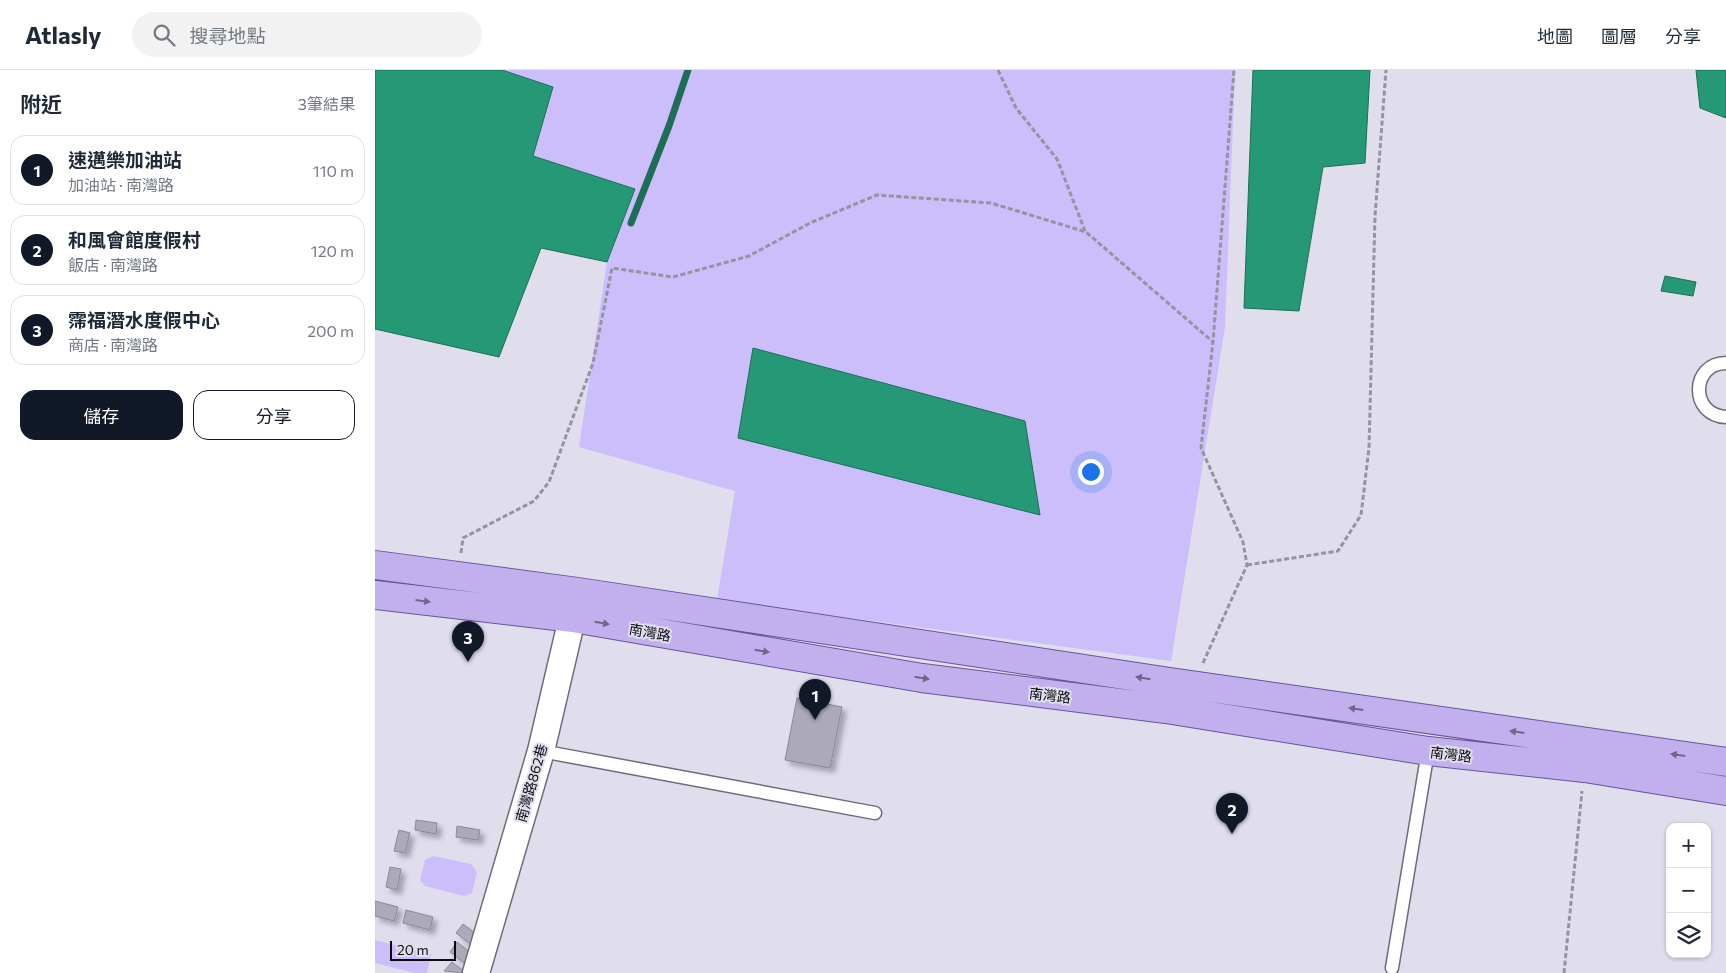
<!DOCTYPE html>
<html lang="zh-TW">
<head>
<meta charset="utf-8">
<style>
  body { margin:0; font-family:Commissioner,"Noto Sans TC",sans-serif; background:#f2f2f3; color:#1f2937 }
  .controls { position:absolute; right:15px; bottom:15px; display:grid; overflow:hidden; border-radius:10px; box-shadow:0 1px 4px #0004 }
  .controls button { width:45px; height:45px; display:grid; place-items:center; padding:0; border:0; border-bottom:1px solid #e0e1e3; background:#fff; color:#1f2937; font:25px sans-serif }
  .scale { position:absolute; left:15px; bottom:12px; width:66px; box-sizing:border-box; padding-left:5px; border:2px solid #0c0b10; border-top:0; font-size:14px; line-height:18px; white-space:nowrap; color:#0c0b10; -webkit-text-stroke:4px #e0dded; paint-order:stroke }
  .you { position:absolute; left:715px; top:401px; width:18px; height:18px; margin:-12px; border:4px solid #fff; border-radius:50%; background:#1a73e8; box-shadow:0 0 0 8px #1a73e833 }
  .badge { display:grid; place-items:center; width:32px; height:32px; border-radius:50%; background:#111827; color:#fff; font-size:16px; font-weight:700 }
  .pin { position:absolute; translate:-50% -41px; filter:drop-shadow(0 1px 2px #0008) }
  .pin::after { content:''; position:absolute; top:26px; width:18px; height:15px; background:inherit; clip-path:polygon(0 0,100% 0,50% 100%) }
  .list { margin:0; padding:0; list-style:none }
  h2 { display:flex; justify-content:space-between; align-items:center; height:65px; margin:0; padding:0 20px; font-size:21px }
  h2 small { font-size:16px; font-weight:400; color:#747a83 }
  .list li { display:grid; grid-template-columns:32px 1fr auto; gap:15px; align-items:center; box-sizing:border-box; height:70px; margin:0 10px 10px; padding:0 10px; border:1px solid #e0e1e3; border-radius:15px }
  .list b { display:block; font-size:19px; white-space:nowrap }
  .list p { margin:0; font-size:16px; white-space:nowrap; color:#747a83 }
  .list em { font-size:16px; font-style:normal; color:#747a83 }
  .actions { display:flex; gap:10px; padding:15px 20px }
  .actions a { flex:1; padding:11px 0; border:1px solid #111827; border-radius:15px; text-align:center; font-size:18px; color:#111827 }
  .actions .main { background:#111827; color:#fff }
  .icon { flex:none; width:28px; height:28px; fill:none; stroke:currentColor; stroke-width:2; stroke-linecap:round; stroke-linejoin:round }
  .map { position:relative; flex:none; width:1351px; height:903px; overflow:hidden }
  header { display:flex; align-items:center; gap:30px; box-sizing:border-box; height:70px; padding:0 25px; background:#fff; border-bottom:1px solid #e0e1e3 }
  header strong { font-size:24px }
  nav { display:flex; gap:28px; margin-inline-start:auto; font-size:18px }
  .search { width:350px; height:45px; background:#f2f2f3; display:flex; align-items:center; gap:12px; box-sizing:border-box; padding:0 18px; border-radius:28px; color:#747a83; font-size:19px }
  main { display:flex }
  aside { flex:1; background:#fff }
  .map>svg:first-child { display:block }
  .green { fill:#cbbefa }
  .water { fill:#259975; stroke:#1e6e57 }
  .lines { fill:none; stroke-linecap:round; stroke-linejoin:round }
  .stream { stroke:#1e6e57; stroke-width:7 }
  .building { fill:#aca9b9; stroke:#8b8897; filter:url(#shadow) }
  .lane-casing { stroke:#6e6b79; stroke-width:15 }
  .street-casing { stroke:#6e6b79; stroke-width:29 }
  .primary-casing { stroke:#685499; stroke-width:30 }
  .path { stroke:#95939f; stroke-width:3; stroke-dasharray:5 2.5; stroke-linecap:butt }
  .lane { stroke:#fff; stroke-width:12 }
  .street { stroke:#fff; stroke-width:26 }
  .primary { stroke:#c2b0ee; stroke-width:28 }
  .oneway { fill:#70668a }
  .labels { text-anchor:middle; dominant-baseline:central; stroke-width:4; stroke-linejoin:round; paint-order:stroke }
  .street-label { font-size:14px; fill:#0c0b10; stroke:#e0dded }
</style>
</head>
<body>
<header>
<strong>Atlasly</strong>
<div class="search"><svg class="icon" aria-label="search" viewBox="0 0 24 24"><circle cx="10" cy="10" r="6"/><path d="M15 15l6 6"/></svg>搜尋地點</div>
<nav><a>地圖</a><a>圖層</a><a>分享</a></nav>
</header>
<main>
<aside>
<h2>附近<small>3筆結果</small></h2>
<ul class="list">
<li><span class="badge">1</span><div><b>速邁樂加油站</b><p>加油站 · 南灣路</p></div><em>110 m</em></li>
<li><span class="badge">2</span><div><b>和風會館度假村</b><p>飯店 · 南灣路</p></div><em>120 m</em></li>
<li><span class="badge">3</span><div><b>霈福潛水度假中心</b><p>商店 · 南灣路</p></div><em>200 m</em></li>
</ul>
<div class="actions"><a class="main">儲存</a><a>分享</a></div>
</aside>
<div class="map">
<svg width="1351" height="903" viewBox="0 0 1351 903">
  <defs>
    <filter id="shadow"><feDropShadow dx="4.5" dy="4.5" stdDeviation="2.5" flood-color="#0004"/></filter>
  </defs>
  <rect width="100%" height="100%" fill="#e0dded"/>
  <!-- green -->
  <path class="green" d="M127,0h733l-10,257 -54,334 -454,-61 18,-109 -156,-44 28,-185 28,-73 -102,-33 20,-69z
    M58,786l38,8 6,8 -5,21 -8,3 -39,-10 -5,-6 5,-20z
    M0,870l56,14 -4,19h-12l-40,-10z"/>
  <!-- water -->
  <path class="water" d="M0,0h127l51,17 -20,69 102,33 -28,73 -66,-14 -42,109 -124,-28z
    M878,0h117l-5,93 -42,4 -24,144 -55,-3z
    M1321,0h30v48l-26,-10z
    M1290,206l31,6 -3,14 -32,-5z
    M378,278l272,73 15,94 -302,-77z"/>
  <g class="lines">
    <!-- stream -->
    <path class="stream" d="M256,153l38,-97 19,-56"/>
  </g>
  <!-- building -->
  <path class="building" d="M422,628l45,9 -12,61 -45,-8z
    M41,750l21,3 -1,11 -21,-4z
    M82,756l23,4 -2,10 -22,-3z
    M24,760l11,3 -5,20 -11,-2z
    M15,797l11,2 -4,21 -11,-3z
    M0,831l23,6 -4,14 -19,-5z
    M31,840l27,7 -3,13 -27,-7z
    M88,854l21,16 -7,9 -21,-16z
    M82,872l21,17 -7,9 -21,-16z
    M77,892l14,11 -22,-2z"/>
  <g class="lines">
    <!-- lane casing -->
    <g class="lane-casing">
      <path id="lane" d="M1351,293c-35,0 -37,52 0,54
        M166,681l334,62
        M1017,898l36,-217"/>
    </g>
    <!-- street casing -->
    <g class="street-casing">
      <path id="street" d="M101,903l65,-222 36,-154"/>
    </g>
    <!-- primary casing -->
    <g class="primary-casing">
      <path id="primary" d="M0,495l203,27 592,90 556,80
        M0,525l198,23 349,60 244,31 262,42 157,17 141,23"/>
    </g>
    <!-- path -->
    <path class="path" d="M623,0l18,38 41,51 28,72
      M86,483l2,-15 71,-37 15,-19 44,-119 19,-95 61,9 76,-21 61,-33 67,-28 114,8 95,29 127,110
      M872,495l91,-14 23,-36 8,-67 6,-232 11,-146
      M828,593l44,-98 -4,-23 -42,-94 12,-106 21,-272
      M1189,903l18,-182"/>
    <!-- lane -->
    <use href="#lane" class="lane"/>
    <!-- street -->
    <use href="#street" class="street"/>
    <!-- primary -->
    <use href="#primary" class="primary"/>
  </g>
  <!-- one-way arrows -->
  <defs><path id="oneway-solid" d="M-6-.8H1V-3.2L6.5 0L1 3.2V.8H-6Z" transform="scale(1.25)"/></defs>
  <g class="oneway">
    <use href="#oneway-solid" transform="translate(48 531) rotate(7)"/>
    <use href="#oneway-solid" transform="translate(227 553) rotate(10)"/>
    <use href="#oneway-solid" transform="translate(387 581) rotate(10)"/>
    <use href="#oneway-solid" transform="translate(547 608) rotate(9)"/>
    <use href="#oneway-solid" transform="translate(768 608) rotate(-171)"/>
    <use href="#oneway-solid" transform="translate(981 639) rotate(-172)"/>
    <use href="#oneway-solid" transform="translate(1142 662) rotate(-172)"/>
    <use href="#oneway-solid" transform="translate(1303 685) rotate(-172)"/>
  </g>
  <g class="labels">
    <!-- street labels -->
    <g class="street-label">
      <text transform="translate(275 562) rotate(10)">南灣路</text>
      <text transform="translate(675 625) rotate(7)">南灣路</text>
      <text transform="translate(1076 684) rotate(7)">南灣路</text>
      <text transform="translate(156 713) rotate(-74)">南灣路862巷</text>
    </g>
  </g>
</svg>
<div class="controls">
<button>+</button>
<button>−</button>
<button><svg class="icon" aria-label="layers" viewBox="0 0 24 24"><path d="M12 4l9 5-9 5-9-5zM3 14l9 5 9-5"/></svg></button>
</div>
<div class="scale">20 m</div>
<div class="you"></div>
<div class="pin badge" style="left:440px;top:650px">1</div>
<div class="pin badge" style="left:857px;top:764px">2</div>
<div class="pin badge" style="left:93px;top:592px">3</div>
</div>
</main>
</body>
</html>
